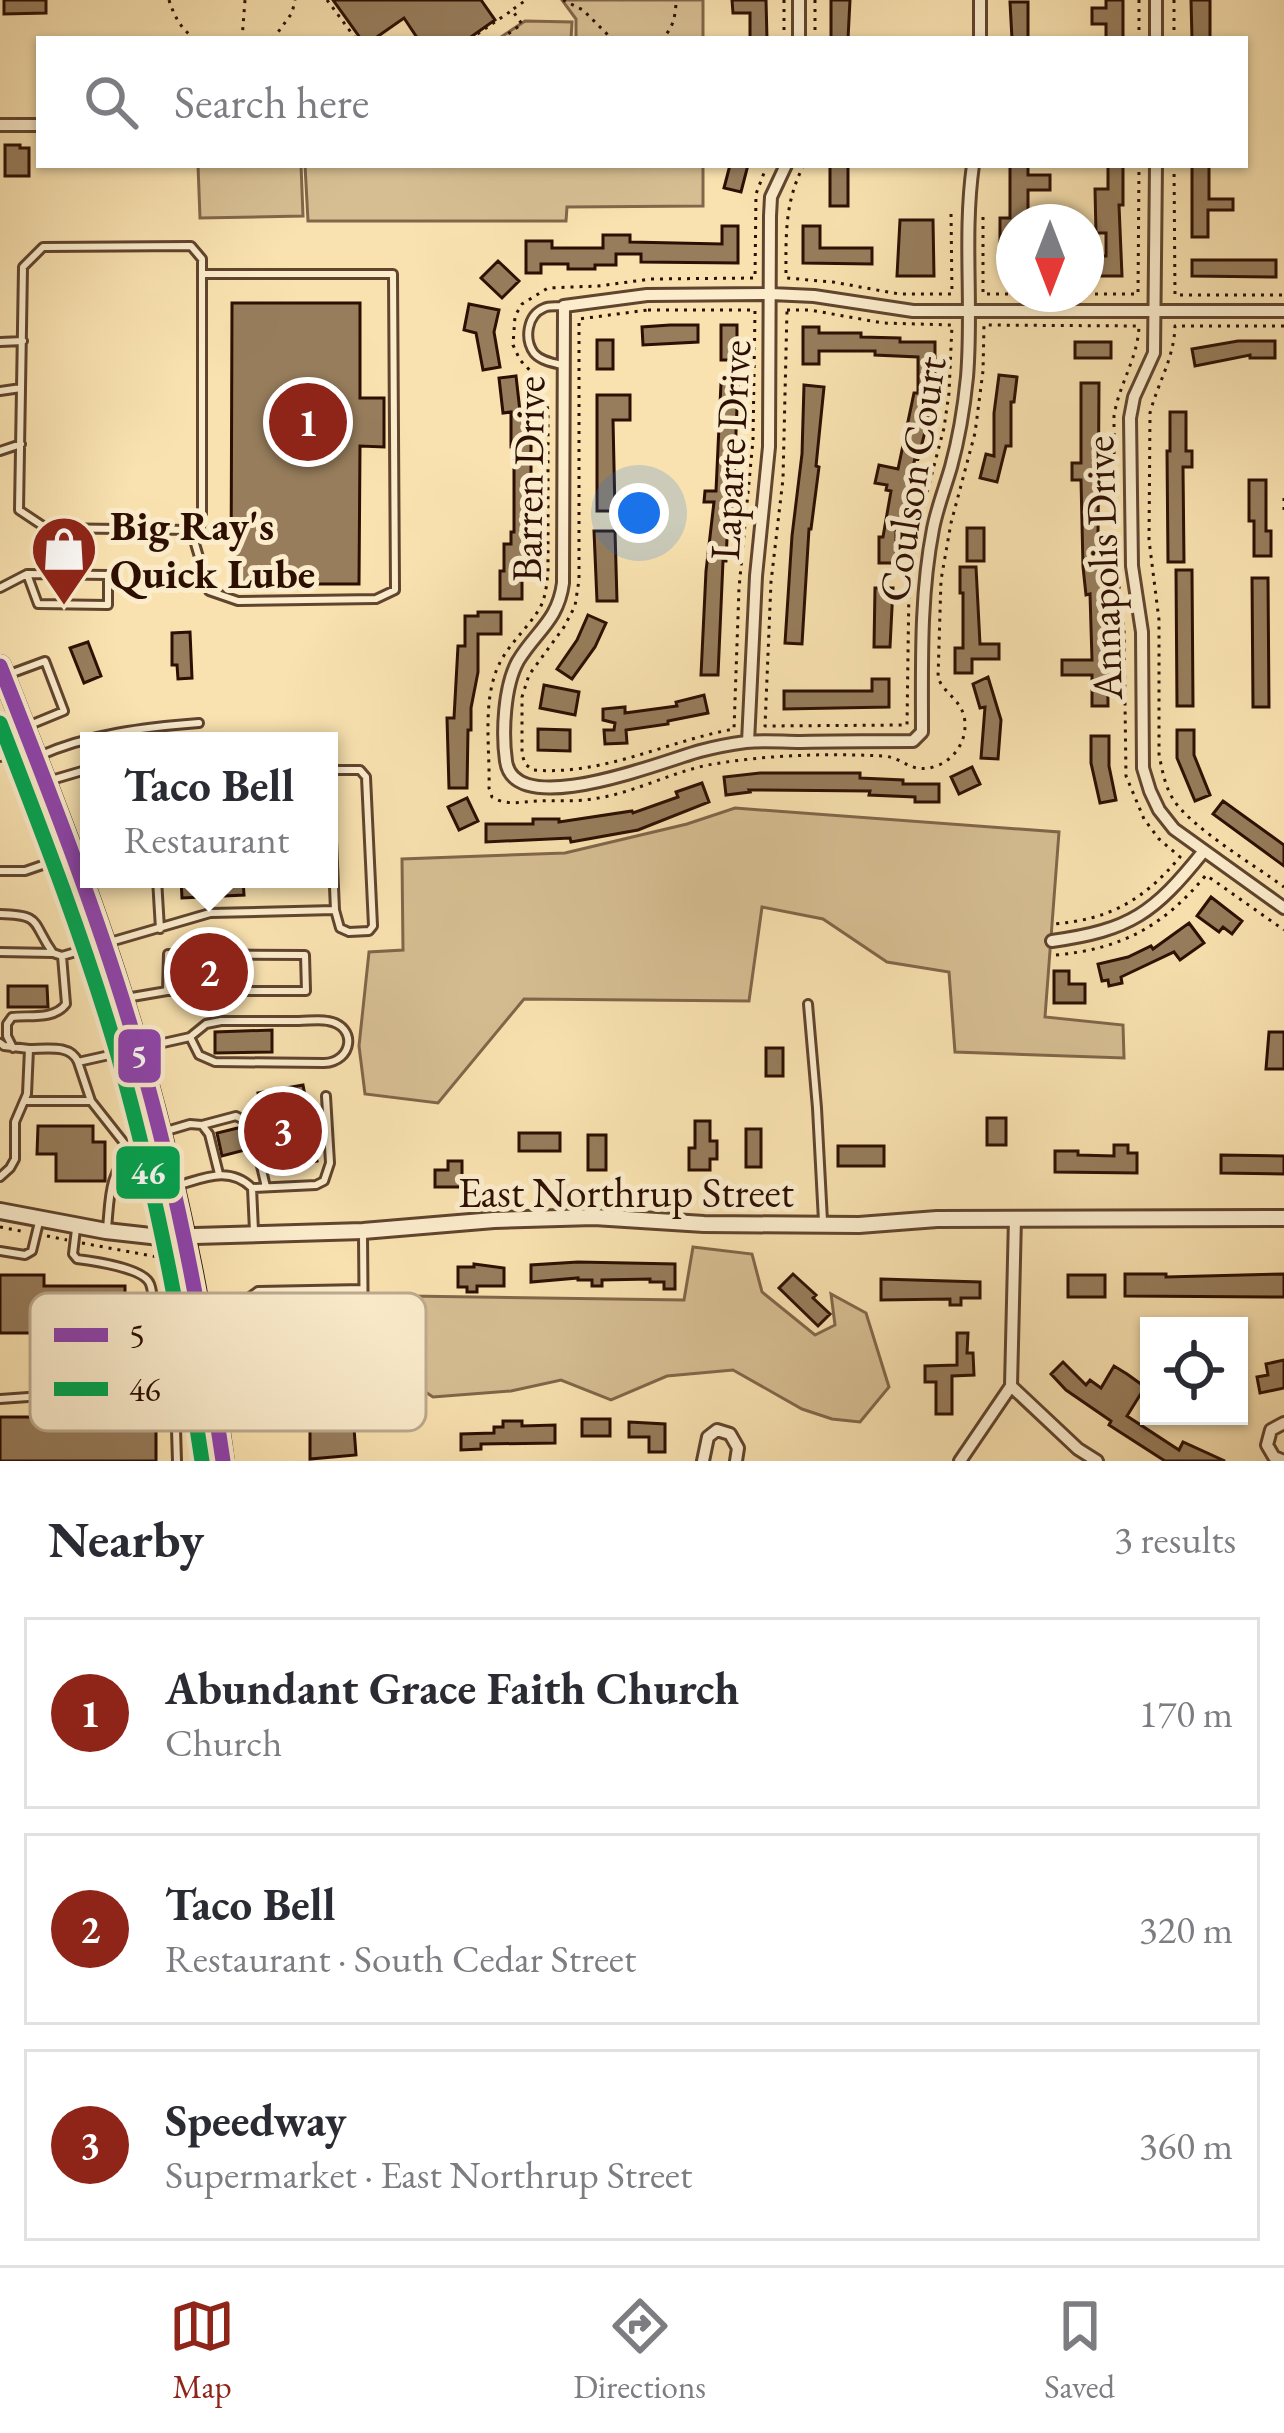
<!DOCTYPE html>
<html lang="en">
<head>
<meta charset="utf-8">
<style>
  body { margin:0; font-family:"EB Garamond",serif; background:#f7f7f7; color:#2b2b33 }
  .controls { position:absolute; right:36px; bottom:36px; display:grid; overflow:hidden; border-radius:0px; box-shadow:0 3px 9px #0004 }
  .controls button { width:108px; height:108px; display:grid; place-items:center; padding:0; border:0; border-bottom:3px solid #e1e1e2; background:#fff; color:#2b2b33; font:60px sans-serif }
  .compass { position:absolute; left:996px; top:204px; width:108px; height:108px; border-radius:50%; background:#fff; box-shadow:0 3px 9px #0004; rotate:180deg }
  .you { position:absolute; left:639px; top:513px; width:42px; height:42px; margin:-30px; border:9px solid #fff; border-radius:50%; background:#1a73e8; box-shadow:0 0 0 18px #1a73e833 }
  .badge { display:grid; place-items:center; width:78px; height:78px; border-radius:50%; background:#8f2418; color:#fff; font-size:39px; font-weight:700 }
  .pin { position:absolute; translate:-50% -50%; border:6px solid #fff; box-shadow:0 3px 12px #0006 }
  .popup { position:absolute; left:80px; top:732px; width:258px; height:156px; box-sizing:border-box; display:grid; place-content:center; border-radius:0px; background:#fff; filter:drop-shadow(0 3px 9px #0005); font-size:39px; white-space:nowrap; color:#7c7c81 }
  .popup b { font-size:45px; color:#2b2b33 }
  .popup::after { content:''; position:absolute; left:50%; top:100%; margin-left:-24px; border:24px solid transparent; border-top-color:#fff }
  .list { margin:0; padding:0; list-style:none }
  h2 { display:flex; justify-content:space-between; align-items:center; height:156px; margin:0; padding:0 48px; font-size:51px }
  h2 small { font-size:39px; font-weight:400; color:#7c7c81 }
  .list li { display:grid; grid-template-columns:78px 1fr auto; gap:36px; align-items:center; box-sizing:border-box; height:192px; margin:0 24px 24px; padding:0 24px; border:3px solid #e1e1e2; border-radius:0px }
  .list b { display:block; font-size:45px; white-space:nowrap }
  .list p { margin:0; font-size:39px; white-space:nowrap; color:#7c7c81 }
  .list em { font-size:39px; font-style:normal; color:#7c7c81 }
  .icon { flex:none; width:66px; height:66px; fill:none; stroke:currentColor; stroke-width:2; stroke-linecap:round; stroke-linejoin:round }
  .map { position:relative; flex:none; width:1284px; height:1461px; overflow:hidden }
  .search { position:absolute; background:#fff; box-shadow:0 3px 9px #0004; left:36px; right:36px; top:36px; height:132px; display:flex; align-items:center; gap:30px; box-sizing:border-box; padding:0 42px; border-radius:0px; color:#7c7c81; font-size:45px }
  .sheet { height:804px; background:#fff }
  nav { display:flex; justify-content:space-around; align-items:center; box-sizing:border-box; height:168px; border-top:3px solid #e1e1e2; background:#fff; font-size:33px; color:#7c7c81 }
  nav a { display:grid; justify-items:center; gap:6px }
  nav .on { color:#8f2418 }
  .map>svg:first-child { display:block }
  .green { fill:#d6be92; stroke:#82664a; stroke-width:3 }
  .building { fill:#977d5c; stroke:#2d0f02; stroke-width:3 }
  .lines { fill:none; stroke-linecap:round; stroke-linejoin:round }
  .service-casing { stroke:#60442e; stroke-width:12 }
  .minor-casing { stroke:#60442e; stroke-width:16 }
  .tertiary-casing { stroke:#60442e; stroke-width:20 }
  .primary-casing { stroke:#2d0f02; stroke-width:24 }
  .path { stroke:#2d0f02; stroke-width:3; stroke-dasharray:3 6; stroke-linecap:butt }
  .service { stroke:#fbeccc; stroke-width:6 }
  .minor { stroke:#fbeccc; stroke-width:10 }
  .tertiary { stroke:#fbeccc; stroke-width:14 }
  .primary { stroke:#f9e2b0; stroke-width:18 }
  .bus-1-casing { stroke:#fbeccc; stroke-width:24 }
  .bus-2-casing { stroke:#fbeccc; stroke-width:24 }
  .bus-1 { stroke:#8e44ad; stroke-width:15 }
  .bus-2 { stroke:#00a651; stroke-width:15 }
  .labels { text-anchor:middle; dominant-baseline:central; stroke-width:10; stroke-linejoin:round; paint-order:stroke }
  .street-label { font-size:42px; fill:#2d0f02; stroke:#fbeccc }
  .poi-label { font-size:42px; font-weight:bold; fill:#2d0f02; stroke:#fbeccc; text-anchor:start }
  .key { fill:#fbeccc; stroke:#bdaa8f; stroke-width:3 }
  .key-label { font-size:33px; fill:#2d0f02 }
  .line-badge { stroke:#fbeccc; stroke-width:4.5 }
  .badge-label { font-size:33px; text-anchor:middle; font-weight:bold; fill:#fff }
</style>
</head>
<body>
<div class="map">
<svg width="1284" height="1461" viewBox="0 0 1284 1461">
  <rect width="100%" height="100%" fill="#f9e2b0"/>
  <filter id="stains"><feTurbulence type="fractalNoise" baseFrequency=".00167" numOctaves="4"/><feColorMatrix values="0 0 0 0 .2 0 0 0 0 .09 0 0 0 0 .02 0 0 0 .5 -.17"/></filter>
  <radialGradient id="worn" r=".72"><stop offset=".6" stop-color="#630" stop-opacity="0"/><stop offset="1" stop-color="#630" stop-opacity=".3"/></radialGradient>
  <!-- green -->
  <path class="green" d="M562,0h141v39h-127v-20z
    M525,21l47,1 -1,17h-73z
    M198,165h103l2,51 -103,2z
    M305,165h398v41l-136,1 -1,14h-258z
    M735,808l324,24 -14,185 78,8 1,33 -169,-6 -6,-80 -62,-10 -64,-43 -61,-12 -13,94 -225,-2 -86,104 -73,-9 -6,-48 10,-94 34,-2 -1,-91 163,-6 122,-29z
    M693,1247l59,7 10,38 53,43 20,-10 -4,-31 35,19 23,74 -29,35 -28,-3 -30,-10 -69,-39 -66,6 -56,24 -50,-20 -50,11 -78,6 -41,-27 -10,-57 26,-17 276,4z"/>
  <!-- building -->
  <path class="building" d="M4,0h42v13l-42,1z
    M333,0h148l14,20 -27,19h-50l-14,-21 -30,21h-13z
    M732,0h34l1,39h-17v-26h-17z
    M831,0h19l-2,39h-17z
    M1106,0h17v39h-17v-15h-14v-16h14z
    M1191,0h19v39h-18z
    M1010,2h18v37h-16z
    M5,145h15v3h9v28h-24z
    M730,165h18l-7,27 -17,-4z
    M830,165h18v41h-18z
    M1010,165h18v10h22v15h-22v21h13v11h-27v20h-14v-24h10z
    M1108,165h15v40h-4l3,71h-36v-20h20v-23h-10l-1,-44h13z
    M1192,165h17v34h24v11h-25v27h-16z
    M900,220h33l1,56h-37z
    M722,226h16v37l-97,-1v-8h-25v11h-21v4h-27v-5h-27v9h-15v-32h26v7h51v-13h27v7l92,2z
    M803,226h17v22h52v16l-69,-1z
    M1192,260h84v17l-84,-1z
    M498,261l21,20 -17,17 -21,-20z
    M232,303h128v95h24v49l-24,-1 -1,138h-128z
    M469,304l30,6 -5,22 6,35 -17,3 -7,-37 -12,-3z
    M670,325h28v17l-55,3 -1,-18z
    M721,325h16v35h-16z
    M803,327h16v6h42v4l39,1v4h35v35l-8,47 -9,35 -3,-1 -10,48h2l-4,25 -7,-2v34h-17v-26h4l8,-46 -5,-1 1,-5 -12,-2 4,-18 19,4 16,-76h4v-36l-43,-2v-4h-56v13h-16z
    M597,340h16v29h-16z
    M1238,341h37v17h-25v-3l-55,11 -3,-17z
    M1075,342h36v16h-36z
    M999,375l18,2 -3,25h-3v44h-5l-9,36 -17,-4 6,-24 8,2v-43z
    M516,376l5,44h10v144h-9v35h-22v-28h4v-27h7v-12h3v-85h-3v-35l-8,1 -4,-35z
    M721,383h17l-4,99 -3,36 -3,-1 -2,44h-3l-5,114h-17l5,-104 8,-69h-10l1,-11h11z
    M1081,383h18l-1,155 6,68h3l1,100h-16v-31h-30v-15h30l-2,-66 -4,1 -3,-28 -2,-87h-9v-17h9z
    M804,385l20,2 -8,79 3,1 -8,62h-2l-7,115 -17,-1 7,-107 10,-82z
    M597,395h33v25h-17l2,91h-18z
    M1170,412h16v39h6v16h-9l1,95h-16l-1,-111h3z
    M1249,480h17v51h5v25h-17v-35h-5z
    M967,528h17v33h-17z
    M594,531h21l2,70h-20z
    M960,567h16l4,77h19v15h-27v14h-17v-25h8v-55h-3z
    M1176,570h16l1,136h-16z
    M1252,578h16l1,129h-16z
    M875,588h18l-3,59h-16z
    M478,612h23v22h-23v38l-7,36v22h-3l-1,58h-18l-2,-70h7l4,-72h7v-30h13z
    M588,615l18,8 -11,24 -23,32 -15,-10 20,-29z
    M190,632l2,46 -14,1 -1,-14h-5v-32z
    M88,642l13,34 -17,7 -14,-35z
    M988,677l13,43 -3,39 -17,-1 4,-51 -5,1 -7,-24z
    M872,679h17v28l-105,2v-18h88z
    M544,685l35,7 -4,23 -35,-7z
    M704,695l4,18 -40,8v3l-42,6 1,13 -22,1 -1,-14h10l1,-7 -12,-3v-11l22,-2v6l52,-7 -1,-4z
    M538,729l32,1v21l-32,-1z
    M1177,730h17v25l16,40 -15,6 -18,-43z
    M1091,736h18v30l7,34 -16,3 -9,-40z
    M972,767l8,17 -21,10 -8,-17z
    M760,773h100v5l43,2v4h36v18h-24v-5l-46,-2 1,-4 -121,-1 1,2 -24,3 -2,-18z
    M702,783l7,19 -71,28 -67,12 -1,-4 -84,4v-18h47v-5h26v3l73,-11 1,2 45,-16 -2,-5z
    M467,798l11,23 -19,9 -11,-23z
    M1223,801l61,44v21l-71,-52z
    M181,879h62l1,16 -62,3z
    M1211,897l31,24 -10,13 -9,-7 -4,5 -22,-16z
    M1189,923l15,20 -24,17 -6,-8 -53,25 1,6 -13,3 -1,-6 -6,1 -4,-17 30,-7 23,-11 2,3z
    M185,962h48v21h-48z
    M1054,971h15v13h16v19h-31z
    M8,986h39l1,21h-40z
    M272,1030v22l-57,1v-21z
    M1269,1032h15v37h-18z
    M766,1048h17v28h-17z
    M303,1085l14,76 -37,7 -7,-37 -8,2 -7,-40z
    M987,1118h19v27h-19z
    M695,1121h15v20h7v18h-7v11h-21v-22h6z
    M38,1126h55v16h12v39h-49v-27h-19z
    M242,1127l2,2 5,20 -27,7 -5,-23z
    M746,1129h15v38h-15z
    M519,1133h41v18h-41z
    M588,1135h18v35h-18z
    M1114,1145h14v8h9v20l-82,-1v-21h23v4l36,1z
    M838,1146h46v20h-46z
    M1221,1155l63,1v18l-63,-1z
    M448,1161h14v26h-27v-17h13z
    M578,1262l97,2v25h-11v-7h-14v-3l-48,1v6h-10v-6h-14v-2l-47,4v-17z
    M474,1264l30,4v18h-27v6h-10v-5h-9v-20h16z
    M793,1274l23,21 -3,3 17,16 -12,12 -39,-38z
    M1125,1274h41v3l118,-3v23l-159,-1z
    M0,1275h44v11h81v73h-64v-26h-61z
    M1068,1275h37v22h-37z
    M881,1279l99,3v16h-19v7h-11v-6l-69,1z
    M272,1303h45v22h-39v-5h-13v-15z
    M957,1333h11l-1,20h6l1,22 -22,1v38h-16v-32h-11v-16l32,-1z
    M1284,1360v28l-24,5 -3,-16 11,-2 -2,-11z
    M1063,1362l23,23 4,-5 11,8 13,-22 13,8 18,13 -18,29 52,34 4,-8 42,19h-60l-56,-36 2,-4 -45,-31 -15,-16z
    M261,1381h57v17h-57z
    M310,1404l74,1v23h-30l2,27 -46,4z
    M0,1417h100l-1,11h57v33h-156z
    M582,1419h28v17h-28z
    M503,1421h19v5l33,-1v18l-74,1v5l-20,1v-16l33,-1v-6h9z
    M629,1422l36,2v28h-16v-15h-20z"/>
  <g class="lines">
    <!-- service casing -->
    <g class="service-casing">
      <path id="service" d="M191,246l11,13v255l-2,13 -9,3 -145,-2 -27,-18 4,-243 20,-20z
        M0,342l23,-1
        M562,365c-9,-2 -21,-4 -28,-12 -10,-14 -7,-38 10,-45 6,-3 13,-1 20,-2
        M0,391l21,-3
        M0,451l21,-7
        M191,530l18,61 29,10 138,-2 19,-9 -2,-316h-190
        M0,588l27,-14 81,1v30l-70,-1 -11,-30
        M7,675l38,-14 19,50 -39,16
        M39,756c49,-22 107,-29 160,-33
        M0,757l30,-12
        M329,770h31l6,7 7,149 -4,5 -20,1 -9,-4 -5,-18
        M48,781l41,-12
        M0,871h25l44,-15
        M157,879l3,50
        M0,914c43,1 31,8 53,39l9,3 148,-43 125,-3 -6,-140
        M0,952l53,1
        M126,998l41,-7h139l-1,-36 -137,-1 -1,37
        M808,1004l9,104 6,113
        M0,1043l4,3 25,3
        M13,1048l-6,-12v-12l5,-7c18,-2 42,3 54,-13l-4,-48
        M24,1101h67
        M202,1125l34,-9 15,8 15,63
        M163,1132l27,-8 12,1 7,9 10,40
        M159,1144l-27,9 -41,-52 -13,-39 112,-25 16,-13 15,-3c26,0 52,0 78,0 9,0 20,-2 29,0 30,5 25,41 -4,42l-109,-1 -16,-7 -9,-18
        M0,1177l10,-9 5,-9v-37l12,-28 2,-45c17,0 42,-5 49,13
        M176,1186c26,-7 53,-21 76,2l2,43
        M252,1188l64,-3 8,-4 6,-18 -4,-67
        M107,1228c3,-28 1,-57 25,-75
        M76,1229l-3,25 4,5c16,2 67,9 73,25 5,13 2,35 2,49 14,13 33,9 51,7
        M0,1251l25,4 7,-4 8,-33
        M243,1302l4,50
        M203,1308l40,-6 15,-11 105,-2
        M213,1355l119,-3 32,-6 -1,-111
        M0,1399l85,-6 90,5
        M219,1409h78
        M177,1461l-2,-63 35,-1"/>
    </g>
    <!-- minor casing -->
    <g class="minor-casing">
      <path id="minor" d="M799,39v-39
        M980,39v-39
        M1156,39v-39
        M0,125h39
        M973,165c-10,71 0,141 -6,212 -3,30 -8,61 -16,90 -6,21 -14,41 -18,62 -13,67 -11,135 -11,203l-9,9c-38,0 -75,0 -112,1 -18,0 -37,-2 -55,0 -15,2 -31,5 -46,9 -34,9 -186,71 -194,10 -4,-28 -2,-75 12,-100 18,-30 40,-40 45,-78l1,-277 83,-11 124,-1 43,2 99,15h371
        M1156,165l-2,188 -20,44 -4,21 2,148 10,66 1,136 7,23 9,19 15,19 110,79
        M748,742l8,-166 13,-129 1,-231 1,-19 15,-32
        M1052,941c79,-11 102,-28 151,-89
        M1011,1386l67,63 19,12
        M1284,1423l-13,7 -4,15 7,12 10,4
        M703,1461l5,-24 9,-7 13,4 8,14 -2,13
        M960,1461l51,-75 4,-168"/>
    </g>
    <!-- tertiary casing -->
    <g class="tertiary-casing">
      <path id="tertiary" d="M0,1211l106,20 54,6 203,-6 131,-11 100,-3 110,7 155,1 78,-6 347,-1"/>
    </g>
    <!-- primary casing -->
    <g class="primary-casing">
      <path id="primary" d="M0,666c43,109 86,217 121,328 48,152 81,309 102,467"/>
    </g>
    <!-- path -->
    <path class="path" d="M169,0c5,16 12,29 26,39
      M327,0l29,39
      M563,0l20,10 29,29
      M1174,0v39
      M242,39l3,-39
      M273,39l19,-26 3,-13
      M470,39l41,-28
      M501,39l21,-15 -10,-14 14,-10
      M660,39c13,-7 16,-25 16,-39
      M784,39v-39
      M815,39v-39
      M1139,39v-39
      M767,165l-11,29 -1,84 -104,1 -53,7 -50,2 -26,16 -7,12 -2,29 7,15 20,21 8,29v160c-1,13 -2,26 -8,38 -16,26 -39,41 -47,73 -9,33 -3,73 -4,107l3,9c14,9 29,5 45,4 18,-1 37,1 55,-2 40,-5 77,-26 116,-34 56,-10 118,-12 176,-9 20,2 28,19 52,10 18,-6 30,-24 29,-43 -1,-22 -20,-28 -27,-45l3,-98 10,-57 24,-90 8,-62 1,-46 155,1c-1,32 -20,58 -25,90v127l10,87 2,146 18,43 15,20 21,18c-36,43 -71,63 -127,67
      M804,165c-20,37 -18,73 -18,113l47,4 66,12h53l-1,-82
      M1174,165l1,130h109
      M983,217v77h155l1,-129
      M648,310h107l-2,130 -14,148 -5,141c-67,12 -131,47 -201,41l-8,-6 -3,-10v-57l7,-22 35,-48 11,-21 4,-26v-261z
      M787,310h23l73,13 69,2 -3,68 -5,35 -23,87 -12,70 -2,140 -142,1 6,-144 12,-103z
      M1284,326h-109c-1,33 -17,56 -25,87l-1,127 10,80v134c3,16 6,32 14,45 17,28 83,67 111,88
      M1284,498v18
      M1056,955c66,-6 108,-29 150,-80l78,55
      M0,1227l26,5
      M47,1236l20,4
      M82,1243l81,15"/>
    <!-- service -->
    <use href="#service" class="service"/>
    <!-- minor -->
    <use href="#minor" class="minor"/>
    <!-- tertiary -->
    <use href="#tertiary" class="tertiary"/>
    <!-- primary -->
    <use href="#primary" class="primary"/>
    <!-- bus-1 casing -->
    <g class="bus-1-casing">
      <path id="bus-1" d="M0,666c50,127 100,254 138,385 39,135 65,272 85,410"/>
    </g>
    <!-- bus-2 casing -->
    <g class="bus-2-casing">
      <path id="bus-2" d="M0,723c43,111 86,222 119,336 37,132 63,266 83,402"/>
    </g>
    <!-- bus-1 -->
    <use href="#bus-1" class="bus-1"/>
    <!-- bus-2 -->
    <use href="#bus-2" class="bus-2"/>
  </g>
  <!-- icons -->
  <defs>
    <g id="shop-pin" transform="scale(3.45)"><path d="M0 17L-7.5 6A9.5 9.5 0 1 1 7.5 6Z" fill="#8f2418" stroke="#fbeccc"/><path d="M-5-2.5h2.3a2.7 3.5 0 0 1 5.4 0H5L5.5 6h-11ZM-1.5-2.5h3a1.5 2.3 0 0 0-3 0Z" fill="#fff"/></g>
  </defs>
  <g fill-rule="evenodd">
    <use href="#shop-pin" x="64" y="549"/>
  </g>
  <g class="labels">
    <!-- street labels -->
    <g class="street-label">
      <text transform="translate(730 450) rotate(-87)">Laparte Drive</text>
      <text transform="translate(528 479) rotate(-89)">Barren Drive</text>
      <text transform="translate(912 479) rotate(-81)">Coulson Court</text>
      <text transform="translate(1103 568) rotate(-92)">Annapolis Drive</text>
      <text x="626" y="1192">East Northrup Street</text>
    </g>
    <!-- poi labels -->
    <g class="poi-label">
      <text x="110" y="525">Big Ray's<tspan x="110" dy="48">Quick Lube</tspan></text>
    </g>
  </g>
  <!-- legend -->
  <rect x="30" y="1293" width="396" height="138" rx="18" class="key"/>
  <rect x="54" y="1328" width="54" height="14" fill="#8e44ad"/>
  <rect x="54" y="1382" width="54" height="14" fill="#00a651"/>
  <g class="key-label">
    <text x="129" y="1347">5</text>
    <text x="129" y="1401">46</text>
  </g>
  <g class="line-badge">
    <rect x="116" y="1027" width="47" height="58" rx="12" fill="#8e44ad"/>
    <rect x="114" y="1144" width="68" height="57" rx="12" fill="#00a651"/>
  </g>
  <g class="badge-label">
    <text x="139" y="1067">5</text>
    <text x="148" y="1184">46</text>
  </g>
  <rect width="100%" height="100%" filter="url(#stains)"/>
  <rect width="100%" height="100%" fill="url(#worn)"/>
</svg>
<div class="controls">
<button><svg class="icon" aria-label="locate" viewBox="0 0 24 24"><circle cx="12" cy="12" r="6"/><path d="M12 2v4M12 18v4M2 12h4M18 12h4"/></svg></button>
</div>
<svg class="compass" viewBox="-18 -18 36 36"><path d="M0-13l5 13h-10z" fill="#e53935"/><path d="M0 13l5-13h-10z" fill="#7c7c81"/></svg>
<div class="you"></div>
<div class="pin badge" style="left:308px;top:422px">1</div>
<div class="pin badge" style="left:209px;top:972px">2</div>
<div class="popup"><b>Taco Bell</b>Restaurant</div>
<div class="pin badge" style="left:283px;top:1131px">3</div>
<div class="search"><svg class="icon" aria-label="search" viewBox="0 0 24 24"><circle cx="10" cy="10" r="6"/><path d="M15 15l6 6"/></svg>Search here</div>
</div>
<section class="sheet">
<h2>Nearby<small>3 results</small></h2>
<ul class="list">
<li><span class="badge">1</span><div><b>Abundant Grace Faith Church</b><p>Church</p></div><em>170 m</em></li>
<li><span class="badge">2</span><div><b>Taco Bell</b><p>Restaurant · South Cedar Street</p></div><em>320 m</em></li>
<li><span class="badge">3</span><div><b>Speedway</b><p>Supermarket · East Northrup Street</p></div><em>360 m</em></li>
</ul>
</section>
<nav>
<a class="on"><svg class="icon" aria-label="map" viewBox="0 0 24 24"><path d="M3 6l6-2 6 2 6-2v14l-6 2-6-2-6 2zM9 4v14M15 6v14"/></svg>Map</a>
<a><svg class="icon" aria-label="directions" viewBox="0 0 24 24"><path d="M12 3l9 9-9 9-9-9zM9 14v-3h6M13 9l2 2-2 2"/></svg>Directions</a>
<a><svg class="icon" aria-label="saved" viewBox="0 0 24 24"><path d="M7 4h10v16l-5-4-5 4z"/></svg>Saved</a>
</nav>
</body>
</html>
